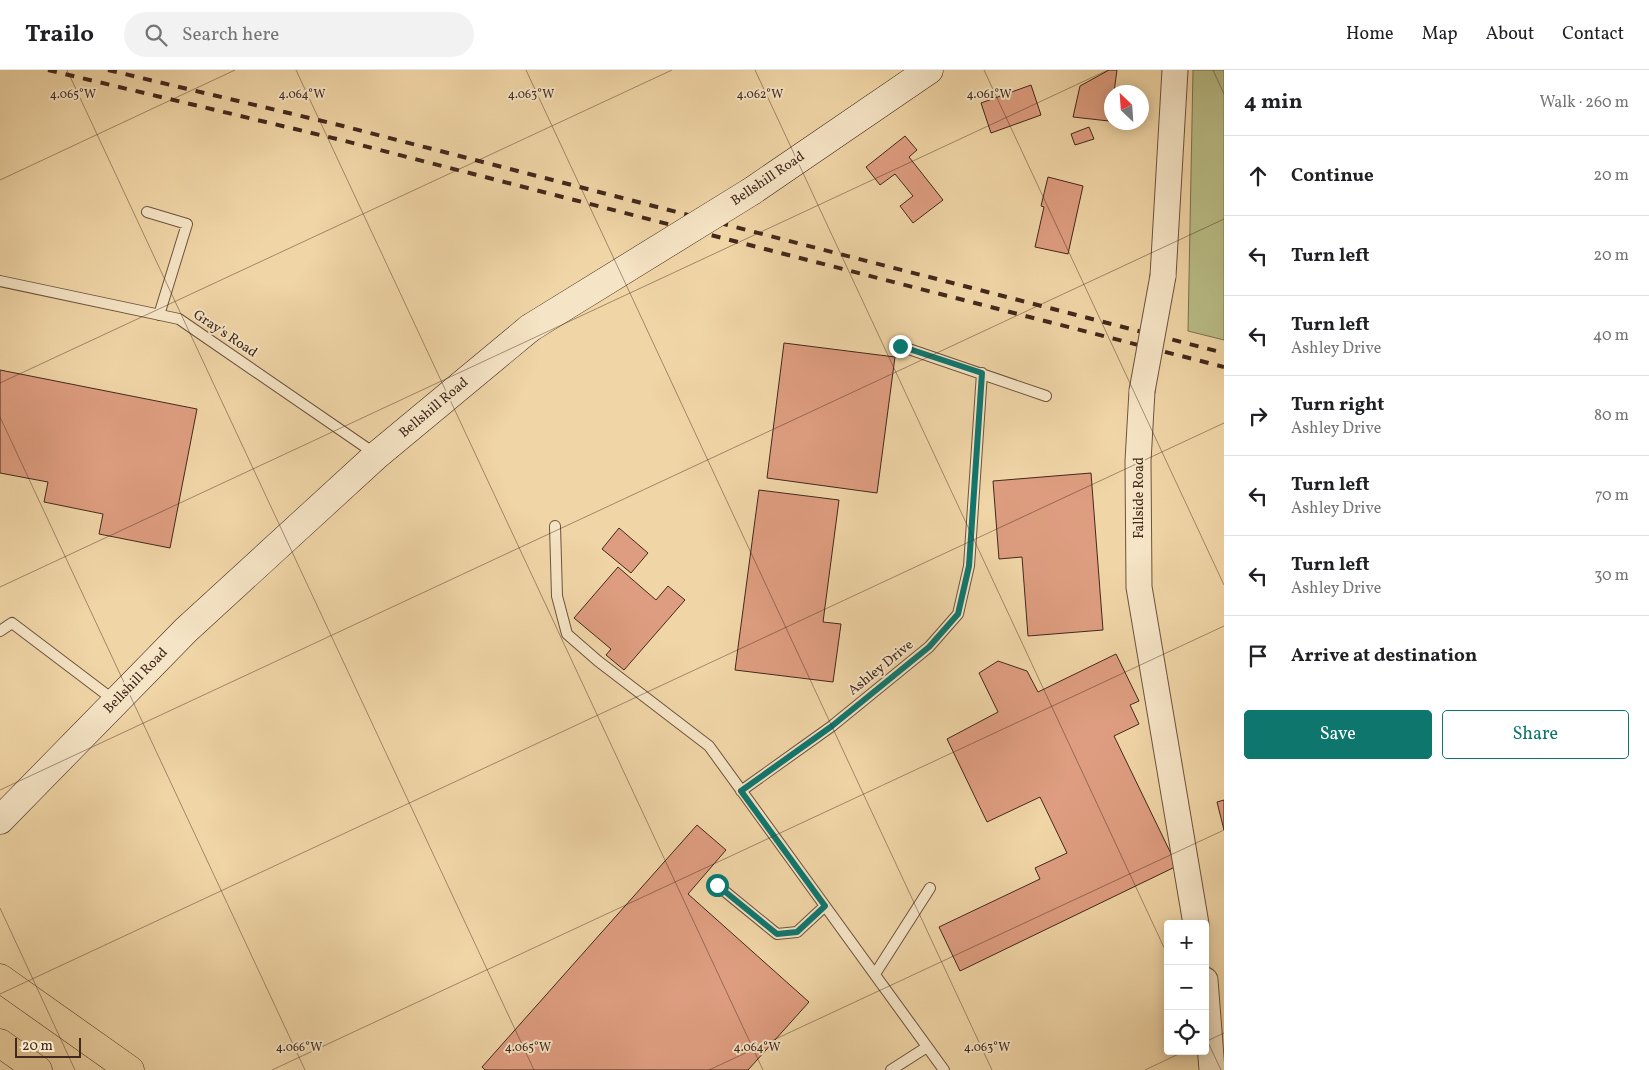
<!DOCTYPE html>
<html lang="en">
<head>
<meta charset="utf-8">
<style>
  body { margin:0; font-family:Vollkorn,serif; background:#f2f2f2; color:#202124 }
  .controls { position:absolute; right:15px; bottom:15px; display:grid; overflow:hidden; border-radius:5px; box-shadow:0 2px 12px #0003 }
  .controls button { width:45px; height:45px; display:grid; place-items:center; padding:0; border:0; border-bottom:1px solid #e0e0e0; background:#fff; color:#202124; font:25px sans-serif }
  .compass { position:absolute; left:1104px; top:15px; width:45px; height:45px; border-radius:50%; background:#fff; box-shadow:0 2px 12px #0003; rotate:335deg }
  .scale { position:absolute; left:15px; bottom:12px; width:66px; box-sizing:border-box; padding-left:5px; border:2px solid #42281d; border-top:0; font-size:14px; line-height:18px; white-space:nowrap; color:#42281d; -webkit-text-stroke:4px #f5e4c5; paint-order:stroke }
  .stop { position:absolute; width:15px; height:15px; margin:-11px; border:4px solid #0f766e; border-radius:50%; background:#fff }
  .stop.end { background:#0f766e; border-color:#fff; box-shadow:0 1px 5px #0008 }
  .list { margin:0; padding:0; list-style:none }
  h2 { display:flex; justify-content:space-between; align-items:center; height:65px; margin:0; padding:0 20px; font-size:21px }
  h2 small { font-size:16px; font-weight:400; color:#757577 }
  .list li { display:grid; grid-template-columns:32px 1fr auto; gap:15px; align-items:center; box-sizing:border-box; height:80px; padding:0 20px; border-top:1px solid #e0e0e0 }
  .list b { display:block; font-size:19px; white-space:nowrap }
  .list p { margin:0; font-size:16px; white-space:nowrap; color:#757577 }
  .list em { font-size:16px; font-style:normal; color:#757577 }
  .actions { display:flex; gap:10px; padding:15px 20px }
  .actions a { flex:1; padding:11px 0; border:1px solid #0f766e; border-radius:5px; text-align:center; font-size:18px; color:#0f766e }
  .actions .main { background:#0f766e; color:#fff }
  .icon { flex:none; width:28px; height:28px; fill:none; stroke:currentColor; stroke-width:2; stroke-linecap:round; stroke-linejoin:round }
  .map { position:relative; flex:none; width:1224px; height:1000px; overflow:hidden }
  header { display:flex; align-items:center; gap:30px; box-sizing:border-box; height:70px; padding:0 25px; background:#fff; border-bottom:1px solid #e0e0e0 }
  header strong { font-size:24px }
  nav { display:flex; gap:28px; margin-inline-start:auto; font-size:18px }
  .search { width:350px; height:45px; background:#f2f2f2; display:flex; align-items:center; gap:12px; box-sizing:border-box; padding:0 18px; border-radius:28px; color:#757577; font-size:19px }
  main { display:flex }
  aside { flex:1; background:#fff }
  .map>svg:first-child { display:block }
  .green { fill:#b9bd87; stroke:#7e7252 }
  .building { fill:#de9d80; stroke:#42281d }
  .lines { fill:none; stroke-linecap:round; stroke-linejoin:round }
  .service-casing { stroke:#6e533f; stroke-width:12 }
  .tertiary-casing { stroke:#6e533f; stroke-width:27 }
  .secondary-casing { stroke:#42281d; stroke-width:29 }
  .motorway-casing { stroke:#42281d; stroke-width:29 }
  .service { stroke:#f5e4c5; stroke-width:10 }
  .tertiary { stroke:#f5e4c5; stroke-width:25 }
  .secondary { stroke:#f5e4c5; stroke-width:28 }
  .motorway { stroke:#f0d5a6; stroke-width:28 }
  .rail { stroke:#42281d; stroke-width:4; stroke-dasharray:9 9; stroke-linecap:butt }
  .tertiary-bridge-casing { stroke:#6e533f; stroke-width:27; stroke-linecap:butt }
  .secondary-bridge-casing { stroke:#42281d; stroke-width:29; stroke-linecap:butt }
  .tertiary-bridge { stroke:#f5e4c5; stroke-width:25 }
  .secondary-bridge { stroke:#f5e4c5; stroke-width:28 }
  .route { stroke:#0f766e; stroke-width:6 }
  .ticks { fill:none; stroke:#42281d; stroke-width:1; stroke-opacity:0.45 }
  .labels { text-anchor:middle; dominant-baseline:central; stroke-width:4; stroke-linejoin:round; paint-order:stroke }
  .street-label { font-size:14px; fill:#42281d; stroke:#f5e4c5 }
  .ticks-label { font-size:12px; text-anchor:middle; fill:#42281d; stroke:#f5e4c5; stroke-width:4; stroke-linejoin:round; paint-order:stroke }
</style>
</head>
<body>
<header>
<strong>Trailo</strong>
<div class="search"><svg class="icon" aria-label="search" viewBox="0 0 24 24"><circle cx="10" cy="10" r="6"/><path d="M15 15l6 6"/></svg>Search here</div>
<nav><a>Home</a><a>Map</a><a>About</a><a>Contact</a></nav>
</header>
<main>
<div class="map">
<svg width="1224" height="1000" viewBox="0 0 1224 1000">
  <rect width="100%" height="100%" fill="#f0d5a6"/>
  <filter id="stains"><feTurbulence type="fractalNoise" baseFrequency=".004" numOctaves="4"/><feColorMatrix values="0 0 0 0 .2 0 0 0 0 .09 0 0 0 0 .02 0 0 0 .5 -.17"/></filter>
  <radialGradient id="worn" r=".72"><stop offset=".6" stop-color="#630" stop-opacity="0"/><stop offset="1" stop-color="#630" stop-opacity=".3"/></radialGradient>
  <!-- green -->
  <path class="green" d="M1193,0h31v270l-36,-9z"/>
  <!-- building -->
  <path class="building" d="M1109,0h8l-3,22h-2l-3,29 -36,-4 7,-31z
    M1031,15l10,30 -50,18 -10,-30z
    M1089,57l5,12 -19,6 -4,-11z
    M905,66l12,14 -8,7 34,43 -30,23 -13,-17 13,-10 -18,-22 -15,11 -14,-18z
    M1048,107l35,9 -15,68 -33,-7 9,-40 -3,-1z
    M784,273l111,14 -18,136 -110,-15z
    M0,300l197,39 -27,139 -71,-14 4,-20 -59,-12 4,-20 -48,-9z
    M1091,403l12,157 -75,6 -6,-79 -23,2 -6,-78z
    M759,420l80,10 -16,122 18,2 -8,58 -98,-12z
    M619,458l29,25 -17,20 -29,-24z
    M618,497l38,33 12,-14 17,14 -61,70 -18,-15 5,-6 -37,-31z
    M1116,584l23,47 -9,4 9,19 -25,12 63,130 -217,105 -21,-44 101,-48 -5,-11 32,-15 -27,-56 -53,25 -40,-83 51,-27 -19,-39 19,-12 29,10 11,21z
    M1224,730v30l-7,-28z
    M697,755l29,25 -38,44 121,108 -61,68h-263l-3,-3z"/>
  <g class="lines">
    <!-- service casing -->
    <g class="service-casing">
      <path id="service" d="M147,142l40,12 -28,91
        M0,211l179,38 198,136
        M900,276l146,50
        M555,456l2,70 10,38 31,27 111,85 235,324
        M0,561l12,-8 103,78
        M741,721l91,-65 97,-79 29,-33 11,-48 13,-193
        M717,815l60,49 20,-2 28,-26
        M875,904l55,-86
        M891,1000l36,-23"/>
    </g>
    <!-- tertiary casing -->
    <g class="tertiary-casing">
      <path id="tertiary" d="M1163,206l12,-206
        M1142,321l-4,70 1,126 57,337
        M1205,910l7,90"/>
    </g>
    <!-- secondary casing -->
    <g class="secondary-casing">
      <path id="secondary" d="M752,121l177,-121
        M0,750l186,-190 191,-175 153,-127"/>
    </g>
    <!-- motorway casing -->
    <g class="motorway-casing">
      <path id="motorway" d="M0,908l130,92
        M0,973l38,27"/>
    </g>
    <!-- service -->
    <use href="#service" class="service"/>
    <!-- tertiary -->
    <use href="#tertiary" class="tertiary"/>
    <!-- secondary -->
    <use href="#secondary" class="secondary"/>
    <!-- motorway -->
    <use href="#motorway" class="motorway"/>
    <!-- rail -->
    <path class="rail" d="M48,0l293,70 883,227
      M108,0l235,56 881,227"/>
    <!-- tertiary-bridge casing -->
    <g class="tertiary-bridge-casing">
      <path id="tertiary-bridge" d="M1142,321l21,-115"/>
    </g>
    <!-- secondary-bridge casing -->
    <g class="secondary-bridge-casing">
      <path id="secondary-bridge" d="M530,258l222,-137"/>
    </g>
    <!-- tertiary-bridge -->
    <use href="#tertiary-bridge" class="tertiary-bridge"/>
    <!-- secondary-bridge -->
    <use href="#secondary-bridge" class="secondary-bridge"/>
  </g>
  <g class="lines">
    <!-- route -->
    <path class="route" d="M717,815l60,49 20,-2 28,-26 -84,-115 91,-65 97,-79 29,-33 11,-48 13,-193 -82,-27"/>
  </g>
  <!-- ticks -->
  <path class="ticks" d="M67,0l467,1000M296,0l467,1000M526,0l466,1000M755,0l413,886M984,0l240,515M1213,0l11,24M0,110l235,-110M0,313l672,-313M0,347l305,653M0,517l1108,-517M0,720l1224,-571M0,838l75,162M0,924l1224,-571M1205,966l16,34M1205,972l19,-9M272,1000l952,-444M709,1000l515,-240M1145,1000l40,-19"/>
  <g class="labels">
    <!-- street labels -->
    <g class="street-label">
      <text transform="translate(768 109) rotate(-34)">Bellshill Road</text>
      <text transform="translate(225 264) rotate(34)">Gray's Road</text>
      <text transform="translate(434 338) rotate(-40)">Bellshill Road</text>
      <text transform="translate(1139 428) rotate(-90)">Fallside Road</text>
      <text transform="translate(881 598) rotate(-39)">Ashley Drive</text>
      <text transform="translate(136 611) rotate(-46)">Bellshill Road</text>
    </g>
  </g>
  <g class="ticks-label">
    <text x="73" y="28">4.065°W</text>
    <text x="302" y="28">4.064°W</text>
    <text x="531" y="28">4.063°W</text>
    <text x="760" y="28">4.062°W</text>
    <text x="989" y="28">4.061°W</text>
    <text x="299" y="981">4.066°W</text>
    <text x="528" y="981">4.065°W</text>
    <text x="757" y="981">4.064°W</text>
    <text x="987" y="981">4.063°W</text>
  </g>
  <rect width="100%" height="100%" filter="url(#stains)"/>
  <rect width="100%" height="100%" fill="url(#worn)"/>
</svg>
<div class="controls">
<button>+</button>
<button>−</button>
<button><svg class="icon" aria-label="locate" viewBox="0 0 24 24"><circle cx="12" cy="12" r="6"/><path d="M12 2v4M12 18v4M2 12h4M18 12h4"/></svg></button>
</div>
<svg class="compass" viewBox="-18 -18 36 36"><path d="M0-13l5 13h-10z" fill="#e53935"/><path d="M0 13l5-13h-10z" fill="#757577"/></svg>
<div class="scale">20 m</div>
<div class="stop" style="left:717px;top:815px"></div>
<div class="stop end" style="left:900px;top:276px"></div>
</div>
<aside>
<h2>4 min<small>Walk · 260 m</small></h2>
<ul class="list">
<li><svg class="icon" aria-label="ahead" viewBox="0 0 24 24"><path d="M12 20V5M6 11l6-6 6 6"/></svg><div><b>Continue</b></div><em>20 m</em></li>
<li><svg class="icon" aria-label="left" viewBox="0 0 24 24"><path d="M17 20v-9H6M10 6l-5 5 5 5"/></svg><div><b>Turn left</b></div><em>20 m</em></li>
<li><svg class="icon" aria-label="left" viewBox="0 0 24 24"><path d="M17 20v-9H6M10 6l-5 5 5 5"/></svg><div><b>Turn left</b><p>Ashley Drive</p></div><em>40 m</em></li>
<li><svg class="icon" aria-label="right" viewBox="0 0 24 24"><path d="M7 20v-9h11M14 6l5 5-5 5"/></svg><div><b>Turn right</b><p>Ashley Drive</p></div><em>80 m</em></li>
<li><svg class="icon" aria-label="left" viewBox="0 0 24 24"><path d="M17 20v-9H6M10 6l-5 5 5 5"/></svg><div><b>Turn left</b><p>Ashley Drive</p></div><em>70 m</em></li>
<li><svg class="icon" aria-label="left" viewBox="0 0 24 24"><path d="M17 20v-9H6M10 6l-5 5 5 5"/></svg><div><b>Turn left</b><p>Ashley Drive</p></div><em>30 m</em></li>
<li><svg class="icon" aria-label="arrive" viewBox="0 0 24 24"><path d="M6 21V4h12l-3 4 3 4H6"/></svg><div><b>Arrive at destination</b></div></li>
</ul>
<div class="actions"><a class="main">Save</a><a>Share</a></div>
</aside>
</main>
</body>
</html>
